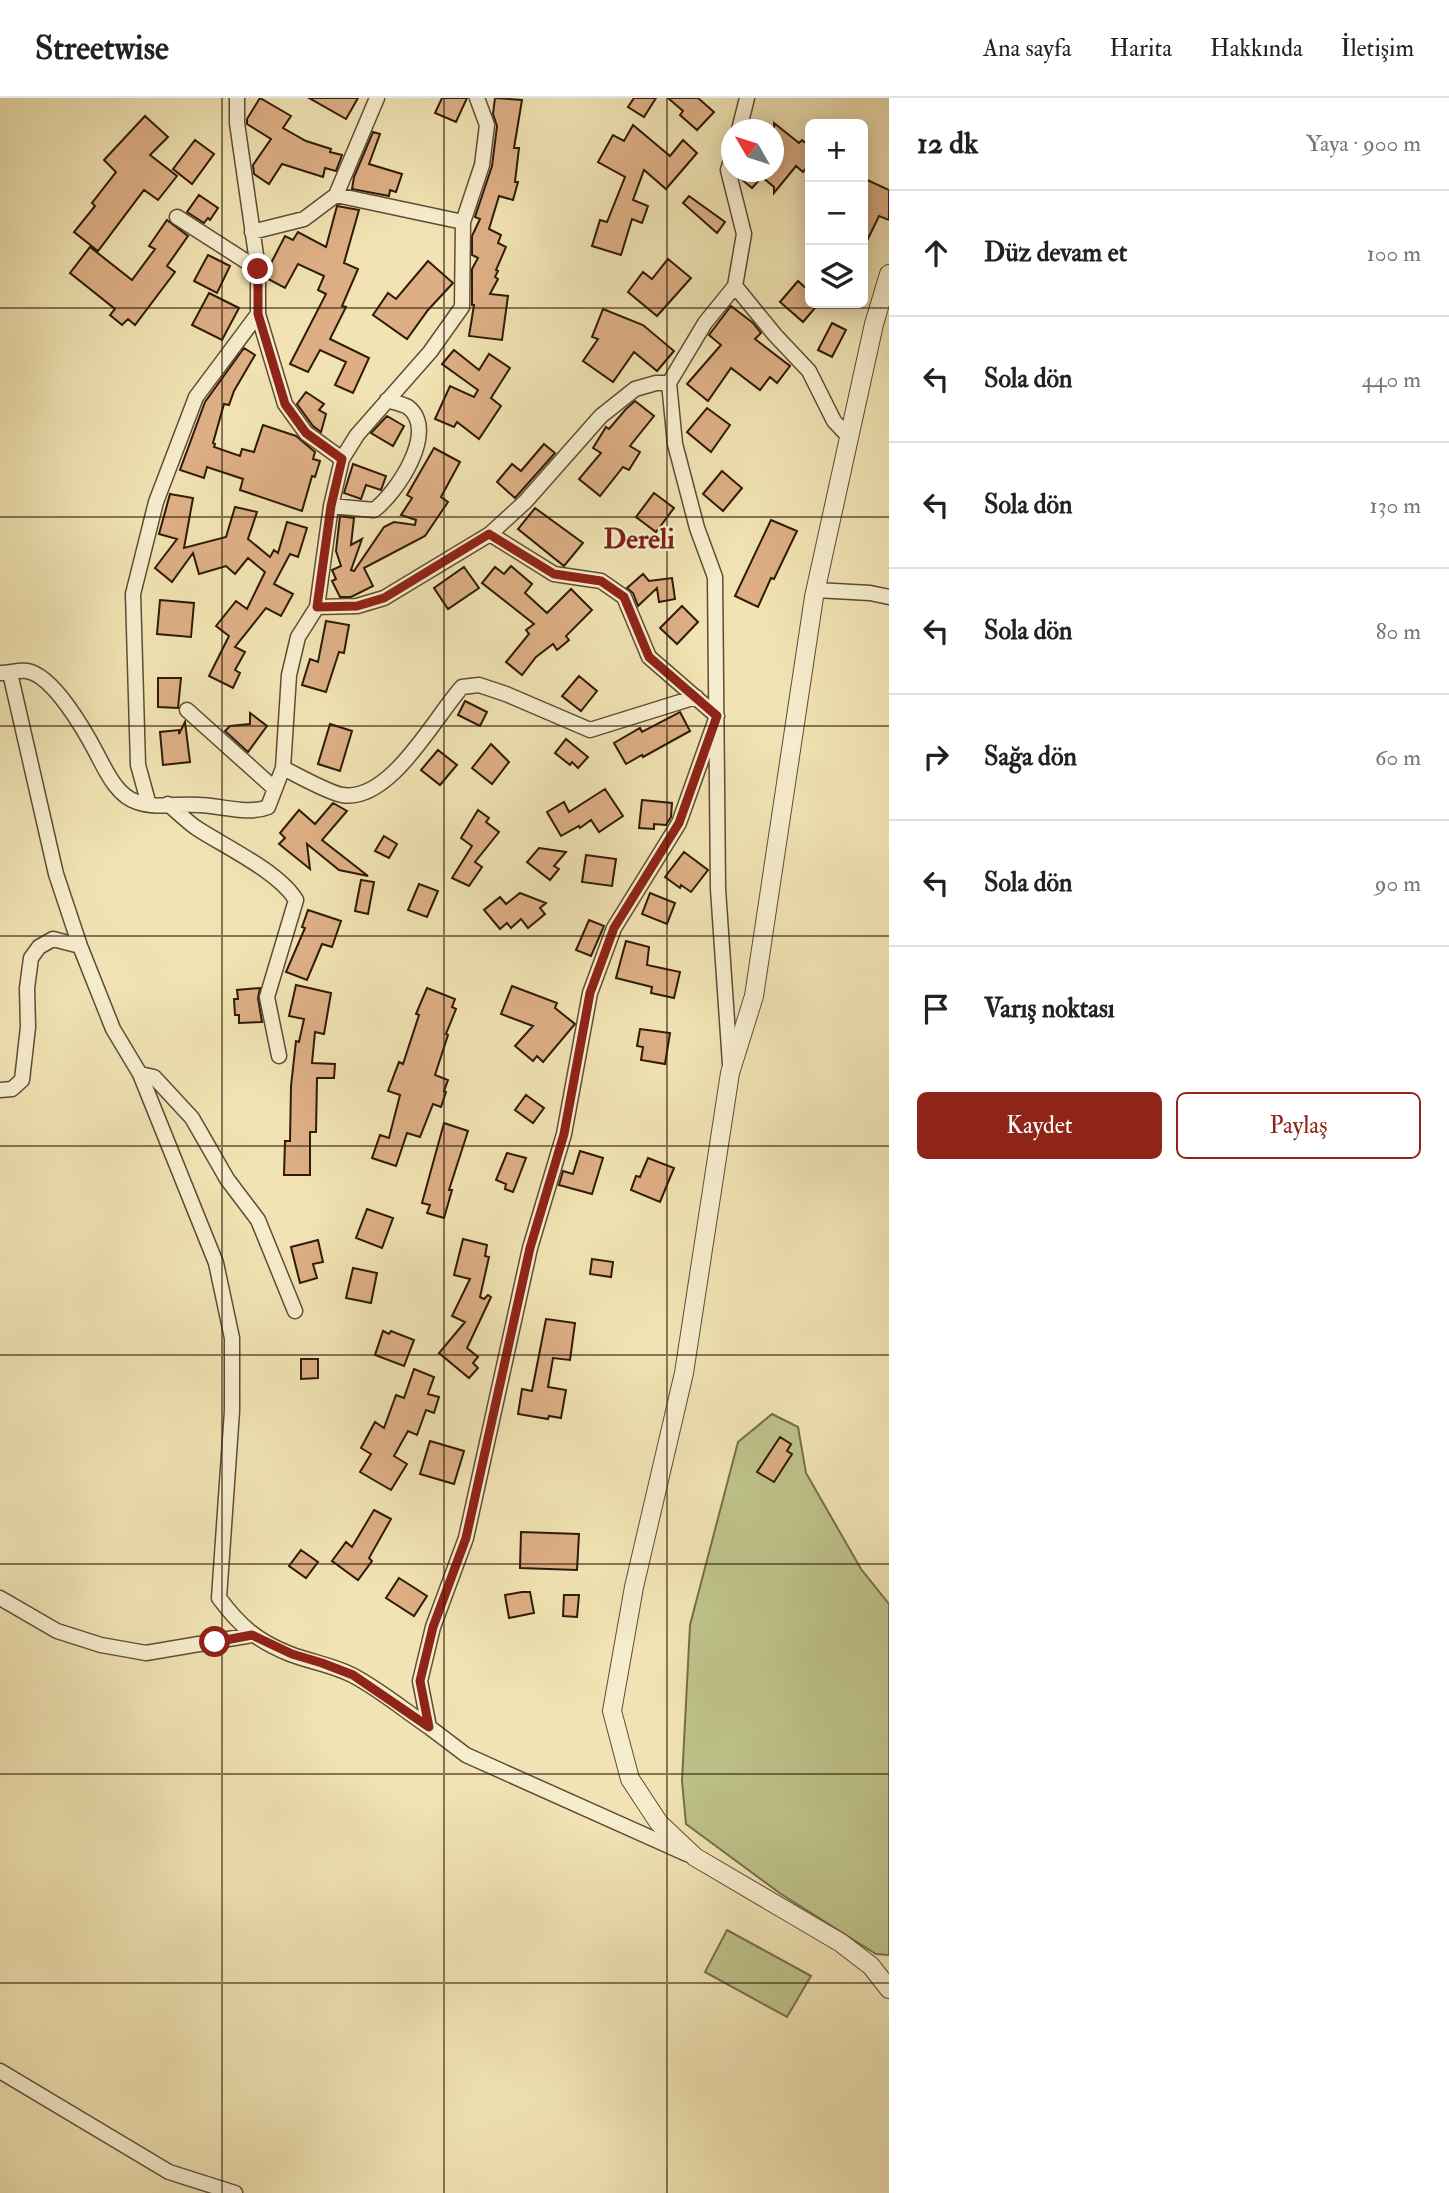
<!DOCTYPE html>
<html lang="tr">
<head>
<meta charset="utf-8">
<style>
  body { margin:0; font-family:"IM FELL Double Pica",serif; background:#f6f6f6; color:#222 }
  .controls { position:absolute; right:21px; top:21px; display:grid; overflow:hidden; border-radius:10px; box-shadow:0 4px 18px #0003 }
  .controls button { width:63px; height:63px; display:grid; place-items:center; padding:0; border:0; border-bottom:2px solid #e0e0e0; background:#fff; color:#222; font:35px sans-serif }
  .compass { position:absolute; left:721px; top:21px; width:63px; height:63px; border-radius:50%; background:#fff; box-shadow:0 4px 18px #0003; rotate:309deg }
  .stop { position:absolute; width:21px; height:21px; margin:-16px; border:5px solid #8f2418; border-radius:50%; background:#fff }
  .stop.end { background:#8f2418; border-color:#fff; box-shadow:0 2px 7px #0008 }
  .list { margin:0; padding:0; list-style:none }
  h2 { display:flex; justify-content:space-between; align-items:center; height:91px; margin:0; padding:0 28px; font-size:30px }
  h2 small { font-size:23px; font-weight:400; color:#767676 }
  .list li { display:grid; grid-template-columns:46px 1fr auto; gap:21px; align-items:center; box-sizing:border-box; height:126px; padding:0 28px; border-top:2px solid #e0e0e0 }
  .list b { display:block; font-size:26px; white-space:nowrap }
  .list em { font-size:23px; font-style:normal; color:#767676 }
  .actions { display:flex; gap:14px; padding:21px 28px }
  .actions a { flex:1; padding:16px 0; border:2px solid #8f2418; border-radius:10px; text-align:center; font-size:24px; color:#8f2418 }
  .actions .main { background:#8f2418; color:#fff }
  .icon { flex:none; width:38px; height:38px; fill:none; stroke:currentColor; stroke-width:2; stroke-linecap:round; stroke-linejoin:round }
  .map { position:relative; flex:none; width:889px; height:2095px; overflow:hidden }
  header { display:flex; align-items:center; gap:42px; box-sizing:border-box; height:98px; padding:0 35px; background:#fff; border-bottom:2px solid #e0e0e0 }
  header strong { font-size:33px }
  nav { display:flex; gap:38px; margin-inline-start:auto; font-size:24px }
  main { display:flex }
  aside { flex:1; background:#fff }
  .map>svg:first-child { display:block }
  .green { fill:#bec38a; stroke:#766e4a; stroke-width:2 }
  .building { fill:#deaf85; stroke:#2f1a09; stroke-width:2 }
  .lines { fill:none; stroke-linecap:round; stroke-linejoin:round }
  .minor-casing { stroke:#604c34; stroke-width:17 }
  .tertiary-casing { stroke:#604c34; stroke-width:20 }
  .minor { stroke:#f6edce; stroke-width:14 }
  .tertiary { stroke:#f6edce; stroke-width:18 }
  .route { stroke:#8f2418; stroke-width:9 }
  .grid { fill:none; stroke:#2f1a09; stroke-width:2; stroke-opacity:0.55 }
  .labels { text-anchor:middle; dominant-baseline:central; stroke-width:5; stroke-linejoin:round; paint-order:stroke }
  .quarter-label { font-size:28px; font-weight:bold; fill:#7a1f14; stroke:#f6edce }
</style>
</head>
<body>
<header>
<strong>Streetwise</strong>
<nav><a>Ana sayfa</a><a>Harita</a><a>Hakkında</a><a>İletişim</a></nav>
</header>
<main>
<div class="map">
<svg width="889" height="2095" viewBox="0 0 889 2095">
  <rect width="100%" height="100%" fill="#f1e3b3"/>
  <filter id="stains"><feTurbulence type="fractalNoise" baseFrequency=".00286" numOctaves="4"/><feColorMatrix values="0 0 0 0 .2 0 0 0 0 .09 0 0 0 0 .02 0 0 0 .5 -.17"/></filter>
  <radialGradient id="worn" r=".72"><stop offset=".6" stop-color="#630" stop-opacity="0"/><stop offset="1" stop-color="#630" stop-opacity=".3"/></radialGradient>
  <!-- green -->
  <path class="green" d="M772,1316l26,13 8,46 55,96 28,35v351l-13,-1 -95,-60 -95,-70 -4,-43 8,-156 48,-183z
    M727,1832l84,46 -24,41 -82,-45z"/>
  <!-- building -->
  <path class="building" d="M260,0l31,18 -8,12 23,13 25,8 -1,3 12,3 -6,16 -11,-3 -2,9 -41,-13 -13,20 -15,-10 -1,-9 18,-26 -24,-15v-5z
    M309,0h49l-12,21z
    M442,0h25l-11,24 -21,-9z
    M495,0l27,2 -8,48h5l-4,34h3l-5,18 -14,-4 -10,33 12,6 -3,8 8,4 -10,23 2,1 -3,6 3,2 -8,15 18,2 -6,44 -33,-4 5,-31h-2v-36l6,-11 -6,-3v-19l8,-17 -5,-2 17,-51 5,-40 -4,-12z
    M634,0h22l-12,19 -16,-10z
    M668,0h30l16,14 -17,18 -17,-15 3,-4z
    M145,18l23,21 -18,18 27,21 -19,24 -14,-10 -46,61 -24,-19 21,-26 -3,-3 24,-31 -12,-12z
    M774,25l25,20 3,-3 8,7v16l-7,9 -7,-6 -22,27v-6l-12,-10 -10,11 -12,-10 -2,-6h36z
    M633,27l37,31 13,-16 14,13 -31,36 -22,-19 -11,30 15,6 -6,17 -10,-4 -11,36 -29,-9 8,-26 7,2 18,-45 -27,-15 15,-27 11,6z
    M373,34l7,2 -11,30 33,10 -6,18 -6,-2 -1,6 -37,-7 2,-12z
    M195,42l19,14 -22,30 -19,-15z
    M863,80l26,12v30l-10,-4 -16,33z
    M199,97l19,13 -8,12 -2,-2 -4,5 -17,-11z
    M689,98l36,26 -8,11 -34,-30z
    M337,108l22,4 -15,53 14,6 -16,37 4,1 -16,32 39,19 -16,35 -18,-8 11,-23 -26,-12 -12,22 -18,-8 36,-70 -8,-4 6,-14 -26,-12 -13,24 -17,-9v-10l17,-33 8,4 5,-8 28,15z
    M167,122l21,16 -21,30 8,6 -40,53 -7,-6 -6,6 -12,-10 5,-6 -45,-36 20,-26 42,33 23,-31 -6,-3z
    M208,157l22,11 -13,27 -23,-12z
    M668,161l23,19 -34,38 -29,-24 15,-20 9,7z
    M428,163l25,22 -25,27 -21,29 -34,-24 15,-22 8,6z
    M798,183l12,11v12l5,4 -12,14 -23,-20z
    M209,195l30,15 -17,32 -30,-15z
    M731,208l22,17 8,10 -6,6 35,27 -13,17 -7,-6 -10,13 -29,-22 -23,33 -21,-17 34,-39 -12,-10z
    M603,211l40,16 31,26 -17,20 -23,-19 -21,30 -30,-21 15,-22 -6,-2z
    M832,225l14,7 -14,27 -14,-7z
    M244,250l11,7 -21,36 -5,14 -5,-1 -11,39 2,1 -1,3 26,9 2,-7 12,3 9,-27 33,11 19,16 -2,7 7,2 -5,16 -3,-1 -10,35 -62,-21 3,-11 -36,-12 -3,11 -24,-8 25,-68z
    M454,252l25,20 10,-16 21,14 -19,30 10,8 -22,33 -22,-17 -3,5 -19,-8 15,-33 24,11 4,-7 -36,-26z
    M306,294l18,12 -5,6 7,4 -5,18 -8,-6 -16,-22z
    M635,303l19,15 -24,30 10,6 -11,18 -6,-3 -23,29 -21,-17 22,-26 -8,-5 13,-21 3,2 17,-20z
    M707,310l23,17 -19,27 -24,-20z
    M387,318l17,10 -11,20 -22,-13z
    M544,346l11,9 -40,45 -18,-16 15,-18 9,7z
    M434,350l26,14 -19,35 7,5 -23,34 -61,32 9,18 -22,11h-11l-8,-16 4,-2 -4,-9 9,-4 -5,-15 4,-35 14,2 -3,27 11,-6 -11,31 3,1 30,-44 10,-5 21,3 1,-5 -15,-5 11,-17 -5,-3z
    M353,366l33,12 -5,14 -15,-5 -5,14 -17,-6z
    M722,373l20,17 -19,23 -20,-17z
    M654,395l20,15 -18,24 -20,-15z
    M170,396l23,4 -9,50 42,-11 9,-30 22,5 -9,27 22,18 4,-7 4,3 9,-31 20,6 -9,29 -8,-3 -16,30 19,10 -12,22 -15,-8 -31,39 10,5 -10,18 5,3 -7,15 -24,-12 20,-40 -13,-10 20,-25 11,8 18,-37 -17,-14 -13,16 -9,-8 -27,8 -6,-21 -21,29 -17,-14 22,-29 -18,-5z
    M535,410l48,35 -19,23 -46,-37z
    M771,422l26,11 -23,48 -3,-1 -13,29 -23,-11z
    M511,468l21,18 -7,9 22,20 24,-24 21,21 -26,26 3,4 -12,10 -4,-6 -17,13 -14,18 -16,-13 23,-28 -3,-4 8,-6 -52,-41 13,-16 9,7z
    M464,469l15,21 -31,21 -14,-21z
    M643,476l6,7 23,-3 3,21 -16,3 -2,-14 -19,18 -5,-13 -6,-5z
    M160,502l34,3 -3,34 -34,-3z
    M682,508l16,16 -21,22 -17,-16z
    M326,523l23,4 -5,28 -5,-1 -13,40 -24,-7 8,-26 8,3z
    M579,578l18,15 -16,20 -19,-15z
    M158,580h23l-3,30 -20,-1z
    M465,603l22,11 -7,14 -22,-11z
    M680,614l10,19 -47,26 -1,-2 -16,9 -12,-21 26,-15 2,4z
    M250,615l17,13 -19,26 -23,-21 5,-5 20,-2z
    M185,624l5,40 -27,3 -3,-33 19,-2v4z
    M330,626l22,7 -12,40 -22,-7z
    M566,641l22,18 -10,11 -6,-6 -2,3 -15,-12z
    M491,646l18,18 -17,22 -20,-16z
    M438,652l19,15 -17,20 -19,-15z
    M605,691l18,27 -24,16 -8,-12 -11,8 -1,-2 -18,10 -14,-24 17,-10 5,10z
    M642,702l30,3 -1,14 -5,8 -12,-1v5l-15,-1z
    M333,705l14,8 -25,29 46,36 -29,-6 -32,-26 3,25 -31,-25 6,-6 -5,-5 19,-23 16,14z
    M478,712l11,8 -3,4 13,10 -24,30 7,5 -13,19 -17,-8 20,-32 -11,-8z
    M384,738l13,8 -8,14 -14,-7z
    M539,750l27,4 -12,14 5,3 -9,11 -23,-18z
    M684,754l24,18 -17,22 -10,-7 -1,3 -15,-11z
    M586,757l30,4 -4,27 -30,-4z
    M361,782l13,2 -6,32 -13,-3z
    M419,786l19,7 -11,26 -19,-7z
    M520,795l26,10 -6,5 5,6 -17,14 -7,-9 -10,9 -4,-5 -7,6 -16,-19 16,-13 6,7z
    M650,795l25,10 -8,21 -25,-10z
    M308,812l33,11 -9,26 -10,-3 -15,36 -21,-8 19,-44 -3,-1z
    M589,822l15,6 -13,30 -15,-6z
    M626,843l23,6 -2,18 33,7 -6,26 -23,-5 1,-6 -36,-9z
    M296,887l35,8 -7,41 -9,-2 -3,31 23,1 -1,14h-17l-1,54h-6v43h-26l1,-34h5l1,-55 5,-45 3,1 5,-23 -15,-3z
    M512,888l45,17 -2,5 20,16 -32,38 -6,-6 -4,5 -18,-15 18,-20 -32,-12z
    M260,890l-2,10 4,24 -23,1v-8h-4l-1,-16h4l-1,-9z
    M427,890l28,11 -3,8 4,2 -10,25 2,1 -13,40 13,5 -4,11 2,1 -5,15 -8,-3 -13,33 -13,-4 -11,33 -24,-8 8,-23 9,3 11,-43 -12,-4 11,-29 4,2 16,-49 -3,-1z
    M640,931l30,4 -5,31 -24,-4 2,-13 -6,-1z
    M526,997l18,13 -11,15 -18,-13z
    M444,1025l24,8 -19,59h3l-8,28 -17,-5 3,-8 -8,-2z
    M580,1053l23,7 -11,36 -33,-9 4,-14 10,3z
    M507,1055l19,5 -13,34 -8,-3 1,-5 -10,-4z
    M648,1060l26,10 -14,34 -29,-12 5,-14 4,1z
    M367,1111l26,9 -11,30 -26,-10z
    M463,1141l24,6 -2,11 4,1 -9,40 4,2 4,-4 3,2 -24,51 11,9 -5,6 5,5 -9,10 -30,-25 26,-31 -13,-6 18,-37 -16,-4z
    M318,1142l5,22 -10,2 4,14 -17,5 -9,-36z
    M592,1161l21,3 -2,15 -21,-3z
    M353,1170l24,5 -6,30 -25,-5z
    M546,1221l29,4 -5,37 -17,-2 -5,29 18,3 -5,28 -12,-2 -1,3 -30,-5 4,-25 10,2z
    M383,1233l6,3 2,-3 23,9 -10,26 -29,-11z
    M301,1261h17v19l-17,1z
    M414,1271l20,8 -6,17 11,3 -5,16 -8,-3 -9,25 -9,-4 -14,25 13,8 -16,26 -31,-18 11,-18 -10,-6 14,-26 9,6 12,-33 8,3z
    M780,1339l11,7 -4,7 5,3 -18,28 -17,-10z
    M430,1343l34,10 -10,33 -34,-10z
    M374,1412l17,9 -22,39 3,3 -14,19 -26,-19 14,-19 6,5z
    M521,1434l58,2 -2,36 -57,-2z
    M301,1452l17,12 -12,16 -17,-12z
    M399,1480l28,18 -13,20 -28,-18z
    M522,1494h8l4,21 -25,5 -4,-23z
    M564,1497h15l-2,22 -14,-1z"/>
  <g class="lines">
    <!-- minor casing -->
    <g class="minor-casing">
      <path id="minor" d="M237,0v25l21,146v45l27,90 21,29 36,26
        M739,32l8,-32
        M336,97l127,27
        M177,119l81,52
        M252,134l52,-13 32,-24 41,-97
        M735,188l40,49 34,36 25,50 15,16
        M331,408l43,4c22,-16 65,-79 34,-103 -5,-3 -15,-5 -21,-7
        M490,436l64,40 47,7 23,16 25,60 68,59 -38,107 -65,105 -24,65 -26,141 -34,114 -64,290 -33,89 -13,54 9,46 37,28 221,99
        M816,492l54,3 19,4
        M317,509l40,-1 27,-8 106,-64 35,-32 76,-86 34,-27 21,-6h13
        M0,575c9,0 18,-3 27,-2 26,4 58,60 70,83 9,17 20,42 40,48 19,7 43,1 63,3 22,1 49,10 68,2l15,-39 6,-93 9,-38 19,-30 14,-101 11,-47 15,-24 73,-83 32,-45 1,-85 19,-57 5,-40 -10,-27
        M10,575l46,201 24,72 33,83 27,45 76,189 16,75v73l-13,187c21,28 38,43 71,56 21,8 42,11 62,21 27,14 52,35 77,52
        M187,612l88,79
        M283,670c16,8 44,24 59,27 48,8 92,-77 120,-108l17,-2 27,9 84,36 106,-33
        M168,706c10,8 19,18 30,25 28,18 81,43 98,71l-29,97 12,59
        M149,707l-11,-40 -5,-171 23,-92 40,-105 62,-83
        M730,966l-12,-175 -3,-312 -18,-49 -22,-84 -6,-61 36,-60 30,-37 9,-52 -16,-64 4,-13
        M140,976l14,3 38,41 35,61 31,41 37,91
        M0,992l12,-1 10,-9 6,-53 -1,-39 4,-30 8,-11 14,-8 27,7
        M0,1500l57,33 44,14 45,8 106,-18
        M0,1973l169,101 66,21"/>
    </g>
    <!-- tertiary casing -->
    <g class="tertiary-casing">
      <path id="tertiary" d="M889,176l-15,50 -60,273 -60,399 -24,77 -46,300 -50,214 -22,124 18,68 29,44 36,34 146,86 30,23 18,23"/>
    </g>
    <!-- minor -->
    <use href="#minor" class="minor"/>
    <!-- tertiary -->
    <use href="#tertiary" class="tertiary"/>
  </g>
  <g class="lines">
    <!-- route -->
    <path class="route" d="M215,1544l37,-7 40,19 30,9 31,12 76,52 -9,-46 13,-54 33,-89 64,-290 34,-114 26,-141 24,-65 65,-105 38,-107 -68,-59 -25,-60 -23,-16 -47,-7 -65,-40 -105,64 -27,8 -40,1 14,-101 11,-47 -36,-26 -21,-29 -27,-90v-45"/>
  </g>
  <!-- grid -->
  <path class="grid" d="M222,0v2095M444,0v2095M667,0v2095M0,210h889M0,419h889M0,628h889M0,838h889M0,1048h889M0,1257h889M0,1466h889M0,1676h889M0,1885h889"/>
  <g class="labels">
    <!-- quarter labels -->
    <g class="quarter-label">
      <text x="639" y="441">Dereli</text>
    </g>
  </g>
  <rect width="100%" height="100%" filter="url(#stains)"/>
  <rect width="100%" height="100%" fill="url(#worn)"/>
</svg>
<div class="controls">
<button>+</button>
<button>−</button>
<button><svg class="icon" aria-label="layers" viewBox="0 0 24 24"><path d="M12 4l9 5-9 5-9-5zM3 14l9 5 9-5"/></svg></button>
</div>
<svg class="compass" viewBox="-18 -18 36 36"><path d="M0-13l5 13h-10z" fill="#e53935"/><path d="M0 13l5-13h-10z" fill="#767676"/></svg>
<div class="stop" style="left:215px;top:1544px"></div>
<div class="stop end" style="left:258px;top:171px"></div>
</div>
<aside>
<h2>12 dk<small>Yaya · 900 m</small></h2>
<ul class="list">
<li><svg class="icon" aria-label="ahead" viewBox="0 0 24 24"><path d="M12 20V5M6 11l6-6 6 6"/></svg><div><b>Düz devam et</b></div><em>100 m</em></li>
<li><svg class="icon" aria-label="left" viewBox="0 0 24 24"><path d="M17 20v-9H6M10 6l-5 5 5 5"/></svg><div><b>Sola dön</b></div><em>440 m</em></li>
<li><svg class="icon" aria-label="left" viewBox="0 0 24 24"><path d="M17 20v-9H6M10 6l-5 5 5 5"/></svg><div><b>Sola dön</b></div><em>130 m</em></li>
<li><svg class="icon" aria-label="left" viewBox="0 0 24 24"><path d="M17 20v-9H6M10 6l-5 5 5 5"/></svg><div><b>Sola dön</b></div><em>80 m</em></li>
<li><svg class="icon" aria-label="right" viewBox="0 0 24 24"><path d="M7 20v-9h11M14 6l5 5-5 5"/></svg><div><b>Sağa dön</b></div><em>60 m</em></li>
<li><svg class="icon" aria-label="left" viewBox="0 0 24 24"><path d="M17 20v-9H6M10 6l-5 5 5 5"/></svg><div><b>Sola dön</b></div><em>90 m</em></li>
<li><svg class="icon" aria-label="arrive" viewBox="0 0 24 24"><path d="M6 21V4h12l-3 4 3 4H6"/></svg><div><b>Varış noktası</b></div></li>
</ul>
<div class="actions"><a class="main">Kaydet</a><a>Paylaş</a></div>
</aside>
</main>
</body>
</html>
